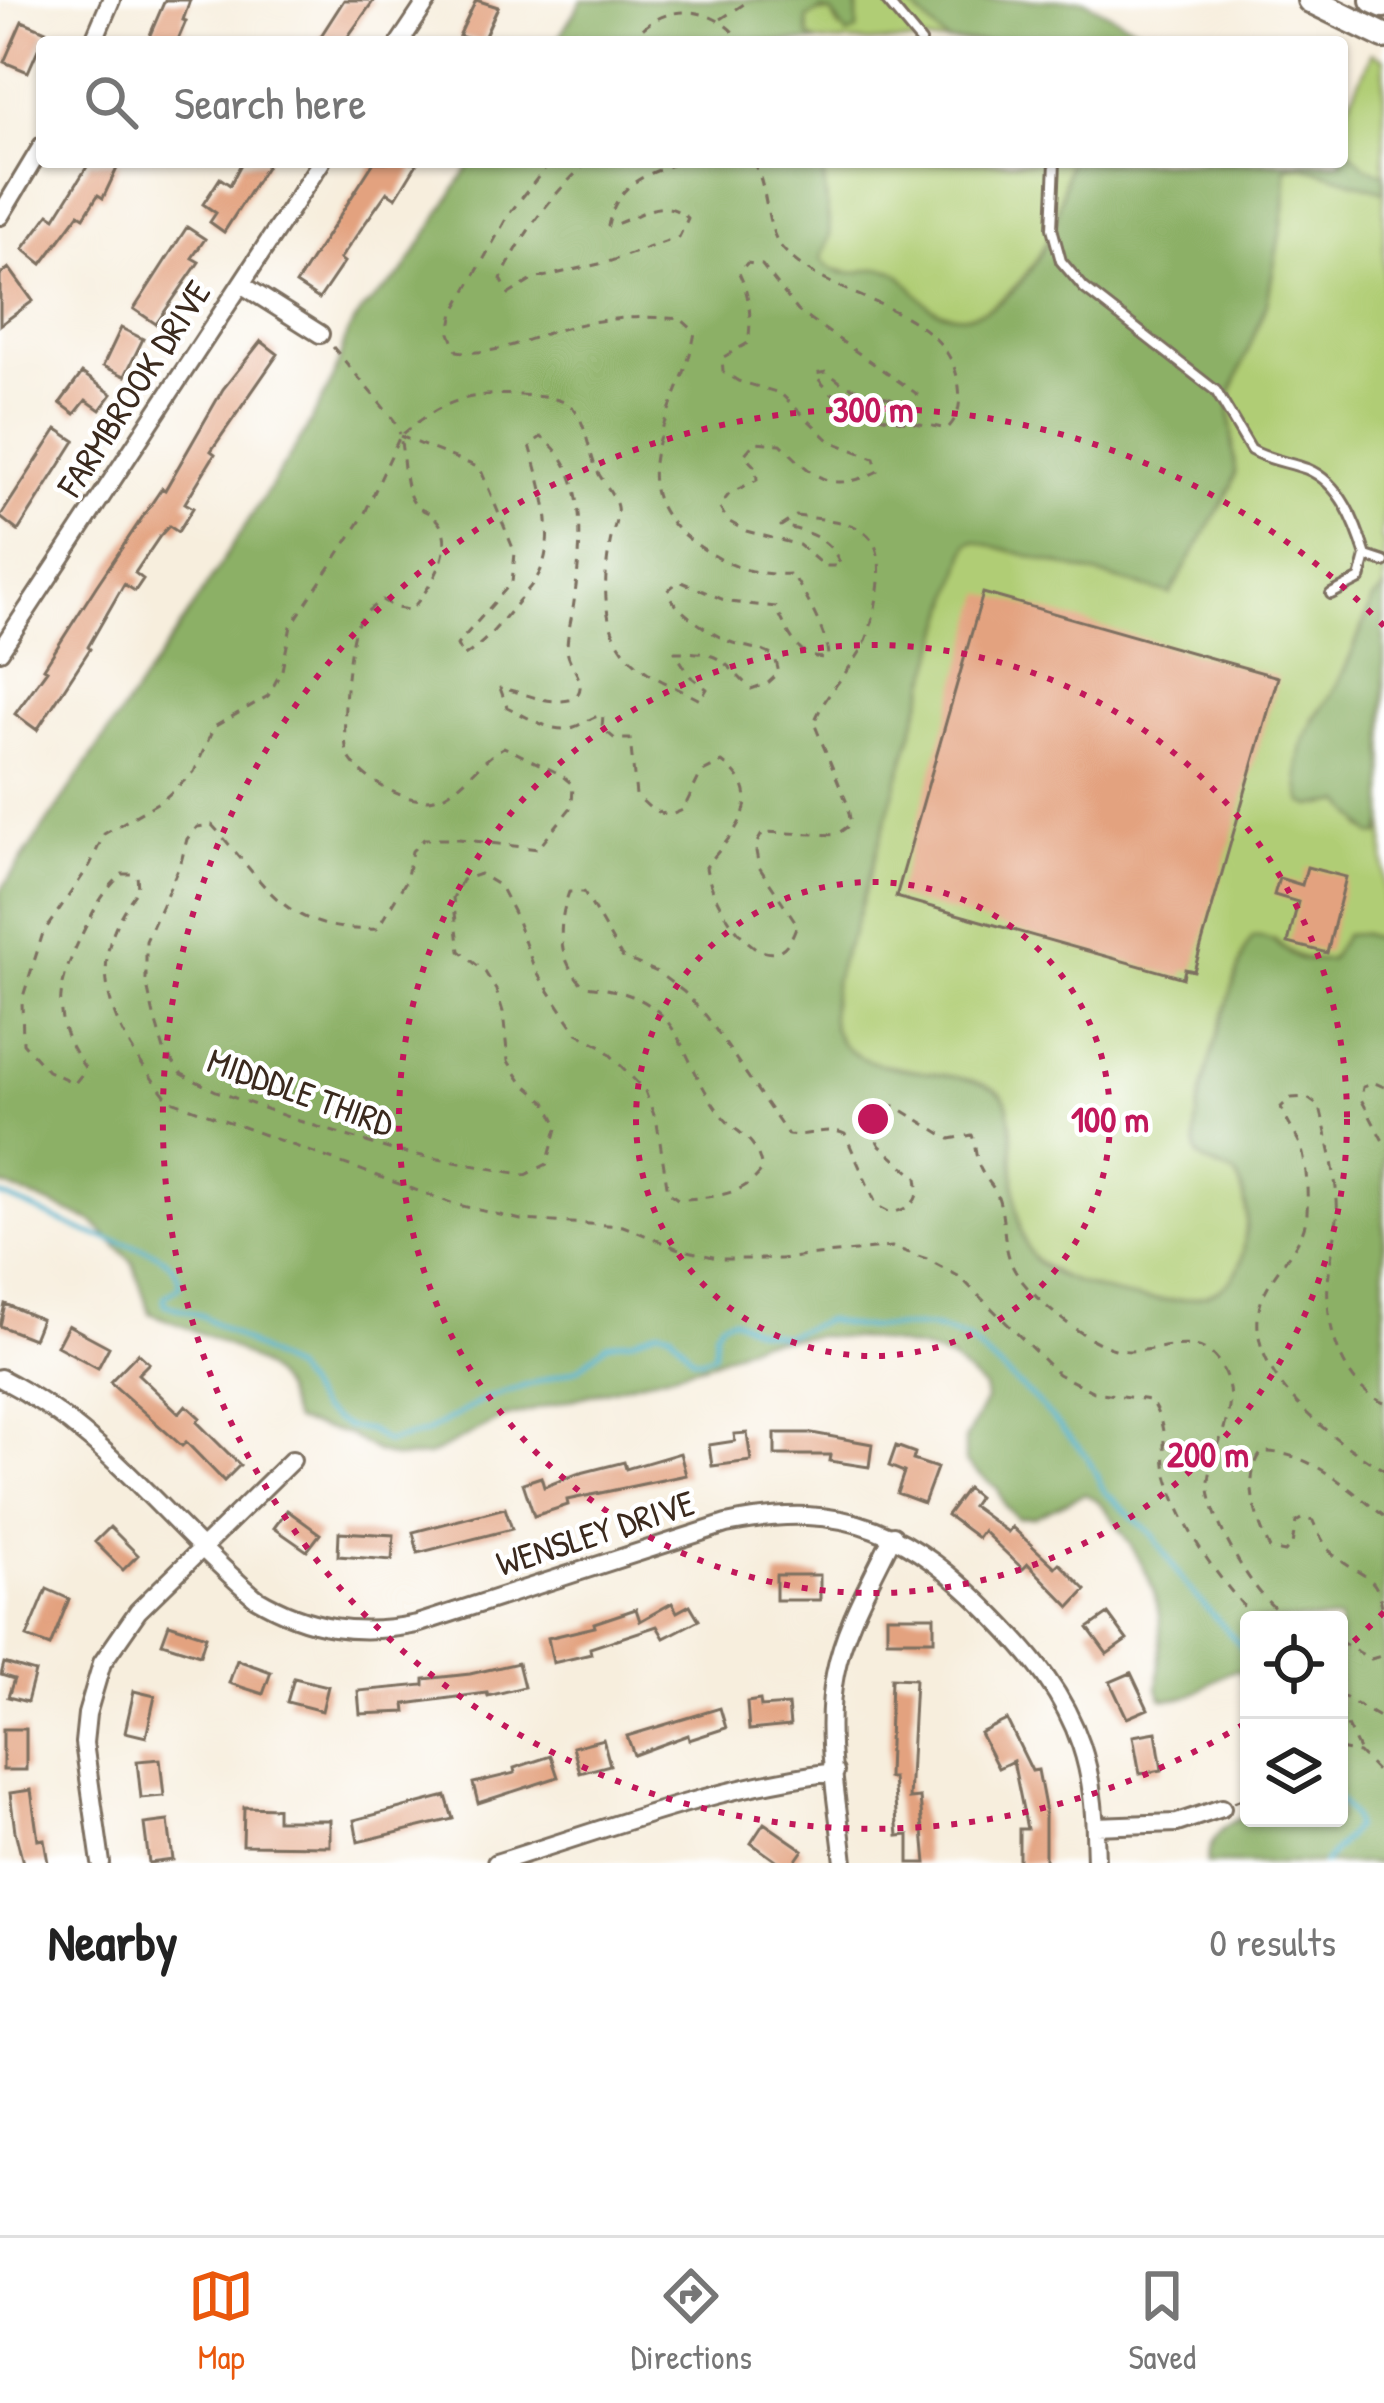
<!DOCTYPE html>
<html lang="en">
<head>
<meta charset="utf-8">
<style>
  body { margin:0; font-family:"Patrick Hand",sans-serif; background:#f6f6f6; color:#222 }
  .controls { position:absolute; right:36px; bottom:36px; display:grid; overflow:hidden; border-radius:12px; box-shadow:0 3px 9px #0004 }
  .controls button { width:108px; height:108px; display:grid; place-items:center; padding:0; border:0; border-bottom:3px solid #e0e0e0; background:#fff; color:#222; font:60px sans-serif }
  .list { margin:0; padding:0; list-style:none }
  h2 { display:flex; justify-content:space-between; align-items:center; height:156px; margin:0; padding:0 48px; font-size:51px }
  h2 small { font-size:39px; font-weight:400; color:#767676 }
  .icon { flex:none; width:66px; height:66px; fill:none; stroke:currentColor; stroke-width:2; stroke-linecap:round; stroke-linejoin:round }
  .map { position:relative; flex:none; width:1384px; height:1863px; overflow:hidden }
  .search { position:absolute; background:#fff; box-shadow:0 3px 9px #0004; left:36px; right:36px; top:36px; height:132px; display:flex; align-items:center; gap:30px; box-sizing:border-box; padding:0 42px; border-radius:12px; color:#767676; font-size:45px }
  .sheet { height:372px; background:#fff }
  nav { display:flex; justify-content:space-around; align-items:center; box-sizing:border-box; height:168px; border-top:3px solid #e0e0e0; background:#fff; font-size:33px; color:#767676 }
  nav a { display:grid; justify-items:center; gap:6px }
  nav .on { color:#ea580c }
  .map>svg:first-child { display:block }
  .green { fill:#b0cd74; stroke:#767c49; stroke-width:3 }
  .forest { fill:#8cb066; stroke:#646d42; stroke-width:3 }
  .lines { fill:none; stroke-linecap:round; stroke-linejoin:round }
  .stream { stroke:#47adc7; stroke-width:4.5 }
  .building { fill:#e3a27f }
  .service-casing { stroke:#7d6f61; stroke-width:14 }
  .minor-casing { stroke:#7d6f61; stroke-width:22 }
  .secondary-casing { stroke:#7d6f61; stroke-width:30 }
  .path { stroke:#7d6f61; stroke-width:3; stroke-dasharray:9 9; stroke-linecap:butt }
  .service { stroke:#fff; stroke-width:8 }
  .minor { stroke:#fff; stroke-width:16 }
  .secondary { stroke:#fff; stroke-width:24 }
  .ring { fill:none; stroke:#c2185b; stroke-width:6; stroke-dasharray:6 12 }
  .labels { text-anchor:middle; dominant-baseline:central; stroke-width:9; stroke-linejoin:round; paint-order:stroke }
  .street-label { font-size:36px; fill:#3b2a1e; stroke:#fff }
  .centre { fill:#c2185b; stroke:#fff; stroke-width:6 }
  .ring-label { font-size:36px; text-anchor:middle; font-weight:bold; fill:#c2185b; stroke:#fff; stroke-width:9; stroke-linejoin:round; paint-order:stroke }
</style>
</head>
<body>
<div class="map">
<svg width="1384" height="1863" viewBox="0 0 1384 1863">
  <rect width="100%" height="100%" fill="#fff"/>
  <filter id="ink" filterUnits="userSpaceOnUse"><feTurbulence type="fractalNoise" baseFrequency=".00833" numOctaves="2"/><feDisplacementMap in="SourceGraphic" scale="24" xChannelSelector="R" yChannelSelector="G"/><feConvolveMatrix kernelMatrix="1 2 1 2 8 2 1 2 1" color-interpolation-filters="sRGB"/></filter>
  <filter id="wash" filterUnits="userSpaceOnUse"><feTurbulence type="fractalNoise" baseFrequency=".004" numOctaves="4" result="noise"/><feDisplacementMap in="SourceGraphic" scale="48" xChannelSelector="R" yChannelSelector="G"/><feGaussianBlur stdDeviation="2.7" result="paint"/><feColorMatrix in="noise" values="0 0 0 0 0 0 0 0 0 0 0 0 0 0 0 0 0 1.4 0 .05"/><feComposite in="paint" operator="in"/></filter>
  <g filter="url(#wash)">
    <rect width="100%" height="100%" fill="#f7eedd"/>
    <!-- green -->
    <path class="green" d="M857,0h48l43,42h-132l-8,-6 -1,-18 5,-6 20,1 7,15 19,-20z
      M1372,53l12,6v451l-3,29 3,4v47l-11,10 -28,69 -16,31 -16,18 -13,73 3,11 9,4 31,-4 10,8 11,19 16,5 4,-12v119l-21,-7 -24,14 -9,12c-25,1 -37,-3 -56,-21l-44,61 -17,49 -17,85 11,29 29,12c10,21 12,39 9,63 -2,16 -3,30 -15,43 -38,41 -177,10 -204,-33 -20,-33 -11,-82 -15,-119 -2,-12 -6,-24 -10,-36l-32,-12 -100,-19 -21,-11 -13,-13 -5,-17 4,-44 18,-42 116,-392 267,-70 -6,-75 38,-95 18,-96 1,-40 6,-3 27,6 23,-8v-43z
      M822,162h247c-7,27 -10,57 -23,82 -28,51 -87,109 -136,42l-81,-18 -8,-9 9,-24z"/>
    <!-- forest -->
    <path class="forest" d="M582,0h275v31l-10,4 -15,-22 -10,-3 -15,8 1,18 8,6h-260z
      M905,0h178l80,42h-215z
      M1342,145l23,21 19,8v18l-83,-27 -15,2 -1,40 -18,96 -38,95 6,75 -3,13 -62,108 -196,-53 -6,3 -116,391c-12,23 -18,43 -20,69 -9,86 121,54 168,89 23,17 2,126 34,166 14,16 38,21 57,28 42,13 127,30 150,-23 3,-8 3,-19 4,-27 4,-23 1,-41 -9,-62 -11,-7 -35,-10 -39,-23 -12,-35 36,-163 48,-203l8,-12c23,-2 26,13 45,21 10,4 22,2 32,2l15,-25 18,-1 21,7v922h-177c3,-27 17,-40 42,-48v3h90v-198h-90v78l-9,-28c-26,1 -39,33 -78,29l-4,-10c5,-69 6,-95 -34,-154 -11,-16 -21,-34 -39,-41l-51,23 -17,1 -12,-12 -7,-17 -33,-27v-22l21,-40 -2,-12 -33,-29 -27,-9 -58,-11 -45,-3 -63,5 -52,23 -203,54 -75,38 -32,2 -19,-6 -28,-17 -55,-14c-8,-14 -7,-29 -19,-42 -30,-32 -86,-50 -125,-66l-17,-50 -41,-42 -92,-37v-292l188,-277 116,-181 30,-57 13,-43 16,-25 39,-35 70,-112h350l8,73 -9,24c27,32 51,-3 77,15 16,11 22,30 41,37 49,20 88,-30 107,-68 13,-25 16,-54 23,-81h273z
      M1384,590v232l-4,12 -8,1 -29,-33 -31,4 -9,-4c-17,-62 18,-83 41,-131 11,-23 19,-47 29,-71z"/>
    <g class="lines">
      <!-- stream -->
      <path class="stream" d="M0,1195c30,12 59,26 88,38 28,11 93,14 91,54l-15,10v7l39,12 89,54 28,40 27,17 22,3 17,12 39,-9 62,-35 91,-29 29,-25 25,-4 27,-11 12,3 22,26 9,1 12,-5 1,-22 6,-10 11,-4 23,11 28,7 44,-16 29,7h74l37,12 68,61 52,56 17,35 50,46 31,47 55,61 9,18
        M1324,1863l31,-36 -2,-10 -14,-18"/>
    </g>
    <g id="blocks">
      <!-- building -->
      <path class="building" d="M165,0h25l-7,20 3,1 -9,21h-30z
        M344,0h30l-30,42h-27z
        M476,0l22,7 -16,35 -23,-6z
        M22,21l24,10 -18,41 -24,-10z
        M90,162h30l-17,36 -5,-3 -14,22 -5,-3 -37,50 -19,-15 26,-35 6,4z
        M242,162h27l-45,70 -14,-10 6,-9 -13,-9 17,-26 10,7z
        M374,162h44l-22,36 -9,-6 -47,67 4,3 -25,37 -23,-15z
        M187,227l18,12 -13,19 7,4 -43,62 -22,-15z
        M9,268l24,33 -33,24v-50z
        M121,328l22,11 -18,37 -22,-10z
        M261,341l17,13 -67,97 4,3 -30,49 8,5 -15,24 -9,-6 -9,10 -25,37 8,6 -8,12 -11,-7 -36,63 2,2 -53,81 -22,-16 32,-44 -3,-2 53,-83 65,-97 3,2 58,-101z
        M82,373l30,21 -12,16 -14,-10 -11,14 -15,-11z
        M57,429l18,12 -57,90 -18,-14z
        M983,593l295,84 -84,294 -9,-2 -2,9 -287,-81z
        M1307,867l39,10 -19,76 -39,-10 10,-41 -24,-7 5,-17 23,7z
        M5,1304l36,15 -8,20 -33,-13z
        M68,1325l41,22 -11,21 -41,-22z
        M138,1353l11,10 -11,11 41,39 7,-8 14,13 -3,4 43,43 -16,16 -38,-39 -4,4 -72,-64z
        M747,1433l4,28 -39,5 -3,-21 26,-4 -1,-7z
        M775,1433h37l60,11 -3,23 -39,-6 1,-6h-56z
        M896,1446l19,7 -2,7 24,8 -13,35 -27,-10 7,-21 -15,-6z
        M680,1453l6,22 -119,25 1,5 -34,11 -11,-33 18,-6 3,10 33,-13 47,-12 2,7z
        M967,1488l11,9 -6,9 36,26 4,-5 43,40 4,-4 27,27 -16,17 -42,-43 -5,5 -40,-38 -5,7 -31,-23z
        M505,1508l7,21 -94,24 -5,-21z
        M287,1510l33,24 -13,17 -33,-23z
        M110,1527l28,28 -15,15 -28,-28z
        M339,1532l55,3 -2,25 -54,-4z
        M776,1575h44v25h-44z
        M47,1589l22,10 -19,47 -23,-9z
        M672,1603l5,9 13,-7 9,15 -35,18 -7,-12 -67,22 1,6 -38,9 -5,-25 47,-11 -1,-4 42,-14 4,12z
        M1108,1614l19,26 -20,14 -19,-26z
        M887,1616h47v24h-47z
        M169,1624l37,12 -6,19 -38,-12z
        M237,1660l34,12 -8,22 -34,-11z
        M4,1663l31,9 -8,30 -19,-5 6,-18 -13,-4z
        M518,1663l6,24 -36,9 -1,-3 -82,11 1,8 -46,2 -2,-23 66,-6v-6l46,-5z
        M1131,1673l17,36 -21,9 -17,-36z
        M294,1678l34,8 -6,25 -35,-9z
        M891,1678l24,1 -6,120 11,-1 6,65h-17v-28l-11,1 -5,-58h-5z
        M134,1691l21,5 -9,41 -21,-5z
        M760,1700l1,7 27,-2 2,21 -41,4 -2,-28z
        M720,1708l6,20 -37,12 -1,-5 -54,20 -7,-19z
        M1007,1720l25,51 6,-1 7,37v56h-26v-34h8l-14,-68 -15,7 -18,-35z
        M3,1729h23v41h-23z
        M1156,1732l6,38 -22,4 -7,-38z
        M603,1739l7,26 -30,8 -7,-26z
        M551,1756l7,21 -80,26 -5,-20 42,-10 -1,-5z
        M160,1759l4,37 -23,2 -4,-37z
        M31,1790l7,50 6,-1 4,24h-25l-8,-32 -5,-38z
        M446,1796l7,23 -95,23 -4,-22z
        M244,1807l33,1v12h53v26l-87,-1z
        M168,1821l5,39 -24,3 -5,-39z
        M764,1823l39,27 -9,13h-15l-28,-20z"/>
    </g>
  </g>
  <g filter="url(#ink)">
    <use href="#blocks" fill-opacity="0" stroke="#7d6f61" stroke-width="3"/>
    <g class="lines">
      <!-- service casing -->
      <g class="service-casing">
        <path id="service" d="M886,0l35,42
          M1055,162l-3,66 9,33 23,27 132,103 35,59c17,10 37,12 56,19 34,14 49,55 59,87l18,6
          M1331,594l29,-15 6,-23"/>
      </g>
      <!-- minor casing -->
      <g class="minor-casing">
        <path id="minor" d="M93,42l18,-42
          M400,42l28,-42
          M0,216l42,-70
          M241,284l79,50
          M0,651l321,-489
          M0,1378c108,55 166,144 256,220 52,31 102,38 161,26l309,-100c120,-25 186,8 269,94 37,38 69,76 86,127 13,38 14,78 15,118
          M1095,1826l82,-3 45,-15
          M101,1863l-17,-120 3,-29 15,-51 36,-52 154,-151
          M496,1863c113,-35 221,-77 339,-91
          M844,1863c-6,-61 -21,-127 -9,-189 9,-48 37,-95 58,-139"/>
      </g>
      <!-- secondary casing -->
      <g class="secondary-casing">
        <path id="secondary" d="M1310,0l74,36
          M1373,0l11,5"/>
      </g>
      <!-- path -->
      <path class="path" d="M721,19l29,-19
        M631,42c27,-38 75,-40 106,-6l-1,6
        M588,162c-37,33 -66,72 -87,117l8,15 25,-15 74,-17 71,-25 9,-19c-29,-25 -50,2 -80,8 9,-43 35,-50 72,-64
        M333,347l60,72 7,15
        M403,434c39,-33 65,-42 117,-39 66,3 57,16 75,71 5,14 19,26 22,41 2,11 -5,25 -7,36 -5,28 -8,64 4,91 15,37 55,49 86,66l7,-11 -17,-13 -15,-24c47,0 45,7 76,37l17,-6 11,-10 -4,-16c-16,-10 -31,-9 -47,-16 -18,-8 -55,-32 -61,-50l12,-10 50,21 47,5c11,24 24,56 52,50 0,-22 -23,-63 -36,-83 -39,2 -64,-8 -96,-30 -89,-61 -13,-135 -1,-212l-14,-13c-41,-4 -83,-1 -123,11 -35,10 -65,27 -101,21l-7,-18 4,-21 55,-98 41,-52
        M400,436l80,32 35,85 -3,29 -55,63 6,12c22,-14 37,-33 53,-53 7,-9 17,-19 23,-30 19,-38 2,-90 -9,-129l11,-8c50,34 40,112 33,165 -2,15 -7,32 -7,47 1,19 24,33 7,50 -28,7 -46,-6 -74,-11l7,19c19,9 46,28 67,20 11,-4 17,-10 29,-12l-1,13 13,11h15l6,56 14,13 19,8 14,-6 18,-37 21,-11c50,37 10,71 -16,105 5,39 67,133 91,57l-38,-57 -4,-21 8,-14 73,3 15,-11 -4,-21 -33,-80c10,-27 31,-47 46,-71 10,-16 14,-37 17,-55 12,-73 -20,-74 -81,-81l-15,10c27,5 51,13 60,40h-17l-25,-21 -53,-14 -18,-10 -9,-14 11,-14 27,-13 -1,-12 -12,-13 11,-13 26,2c33,33 49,51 97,27l-4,-13 -44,-17 -50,-48 -42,-12 -15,-10 -1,-13 26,-15c4,-25 2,-47 -9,-70l8,-10 15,2 36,46 119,83 -9,9 -64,-18 -17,-13 -12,2c31,46 82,44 132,55 12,-12 14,-25 12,-42 -11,-86 -127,-82 -176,-138 -19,-21 -14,-62 -30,-87
        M1384,1087l-9,-4 -12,4 -2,12 23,44
        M1384,1403c-42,-17 -59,-78 -56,-120 2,-29 11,-54 9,-83 -2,-31 -10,-63 -17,-93l-14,-10 -15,1 -10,9c5,13 11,22 17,33 9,16 10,54 9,73 -3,33 -30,52 -43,81 -32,72 67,146 120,176
        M1384,1516c-36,-27 -73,-65 -122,-64 -21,27 -5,68 8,97l15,3 7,-8 4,-22 7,-4 10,3c6,14 14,30 27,39 31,22 37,14 44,57
        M1256,1620c-37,-41 -70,-84 -87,-138 -11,-32 4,-47 -19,-82l-56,-8 -36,-18 -98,-97 -33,-18 -35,-12 -112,12h-59l-45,-11 -53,-22 -102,-6 -67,-16 -285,-104c-54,-66 -93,-133 -31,-210l-1,-16h-15c-18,17 -26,32 -37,54 -27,55 -38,89 1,141l-11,14 -27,-12 -25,-28 -1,-43 21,-67 47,-68 14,-31 60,-35 30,-27 20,-45 54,-31 14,-26 9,-44 72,-109 37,-81c4,20 3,47 12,64 7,12 14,9 22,17 28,27 -5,72 -23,93l-15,-2 -14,-8c-11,8 -20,14 -26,27 -8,17 -17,114 -7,130 13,23 63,51 89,41 27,-11 41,-37 66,-51l56,27 13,11 -1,21 -34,43 -79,-10h-35l-12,12 -6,30 -29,48c-94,4 -109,-43 -165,-104l-15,2 -10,12 -6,23 -35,79v40l8,35 10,34 18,24 34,17 83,30 96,30 131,24 21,-11 11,-39 -12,-23 -25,-21 -13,-20 -5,-49 -7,-22 -11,-18 -25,-21 -7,-53 9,-18 18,-6 20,12 14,27 21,57 42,63 26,14 42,44 12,32 11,69 11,8c31,-4 63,-2 83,-30 -6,-37 -25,-33 -43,-58 -47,-65 -33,-117 -135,-126 -27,-27 -27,-59 -15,-94h15l38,65 35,15 27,20 23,25 81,118c20,2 39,-9 57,-1l32,72 14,7c21,-5 30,-13 26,-35l-37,-32 -9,-16 8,-24h16l55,33 22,-4c4,11 3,24 9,35 6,12 14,16 18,30 7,24 3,48 16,71 17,28 68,69 100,78 37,10 85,-25 107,19 22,41 -10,75 -13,114 -3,31 42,108 67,127 6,5 17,8 25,11
        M1339,1641l32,18 13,-4
        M1339,1694l45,26
        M1339,1709l21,43
        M1339,1749l20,4 25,26
        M1234,1802l15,-6"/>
      <!-- service -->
      <use href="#service" class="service"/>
      <!-- minor -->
      <use href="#minor" class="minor"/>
      <!-- secondary -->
      <use href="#secondary" class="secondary"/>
    </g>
  </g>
  <!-- distance rings -->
  <g class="ring">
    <circle cx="873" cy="1119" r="237"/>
    <circle cx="873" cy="1119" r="474"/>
    <path d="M1384 1612A710 710 0 0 1 1343 1651M1244 1724A710 710 0 1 1 1384 626"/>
  </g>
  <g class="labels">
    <!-- street labels -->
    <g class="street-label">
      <text transform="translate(133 388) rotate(-57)">FARMBROOK DRIVE</text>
      <text transform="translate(301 1091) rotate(20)">MIDDDLE THIRD</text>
      <text transform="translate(595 1532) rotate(-18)">WENSLEY DRIVE</text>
    </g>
  </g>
  <circle cx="873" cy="1119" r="18" class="centre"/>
  <g class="ring-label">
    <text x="873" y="422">300 m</text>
    <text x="1110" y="1132">100 m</text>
    <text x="1208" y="1467">200 m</text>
  </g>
</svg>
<div class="controls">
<button><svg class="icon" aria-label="locate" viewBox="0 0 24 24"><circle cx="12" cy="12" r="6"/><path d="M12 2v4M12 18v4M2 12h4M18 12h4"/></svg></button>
<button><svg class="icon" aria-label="layers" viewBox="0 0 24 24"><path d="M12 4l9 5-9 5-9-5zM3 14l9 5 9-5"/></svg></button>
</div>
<div class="search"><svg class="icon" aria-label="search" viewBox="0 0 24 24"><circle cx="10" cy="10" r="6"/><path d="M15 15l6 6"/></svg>Search here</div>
</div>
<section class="sheet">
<h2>Nearby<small>0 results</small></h2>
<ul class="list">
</ul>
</section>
<nav>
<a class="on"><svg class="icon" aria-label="map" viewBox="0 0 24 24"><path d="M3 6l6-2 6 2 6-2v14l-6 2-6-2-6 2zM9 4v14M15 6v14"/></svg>Map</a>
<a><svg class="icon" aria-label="directions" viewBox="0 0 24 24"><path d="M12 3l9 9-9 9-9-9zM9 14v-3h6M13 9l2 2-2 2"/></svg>Directions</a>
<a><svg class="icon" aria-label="saved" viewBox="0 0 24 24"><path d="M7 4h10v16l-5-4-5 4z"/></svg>Saved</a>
</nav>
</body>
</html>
